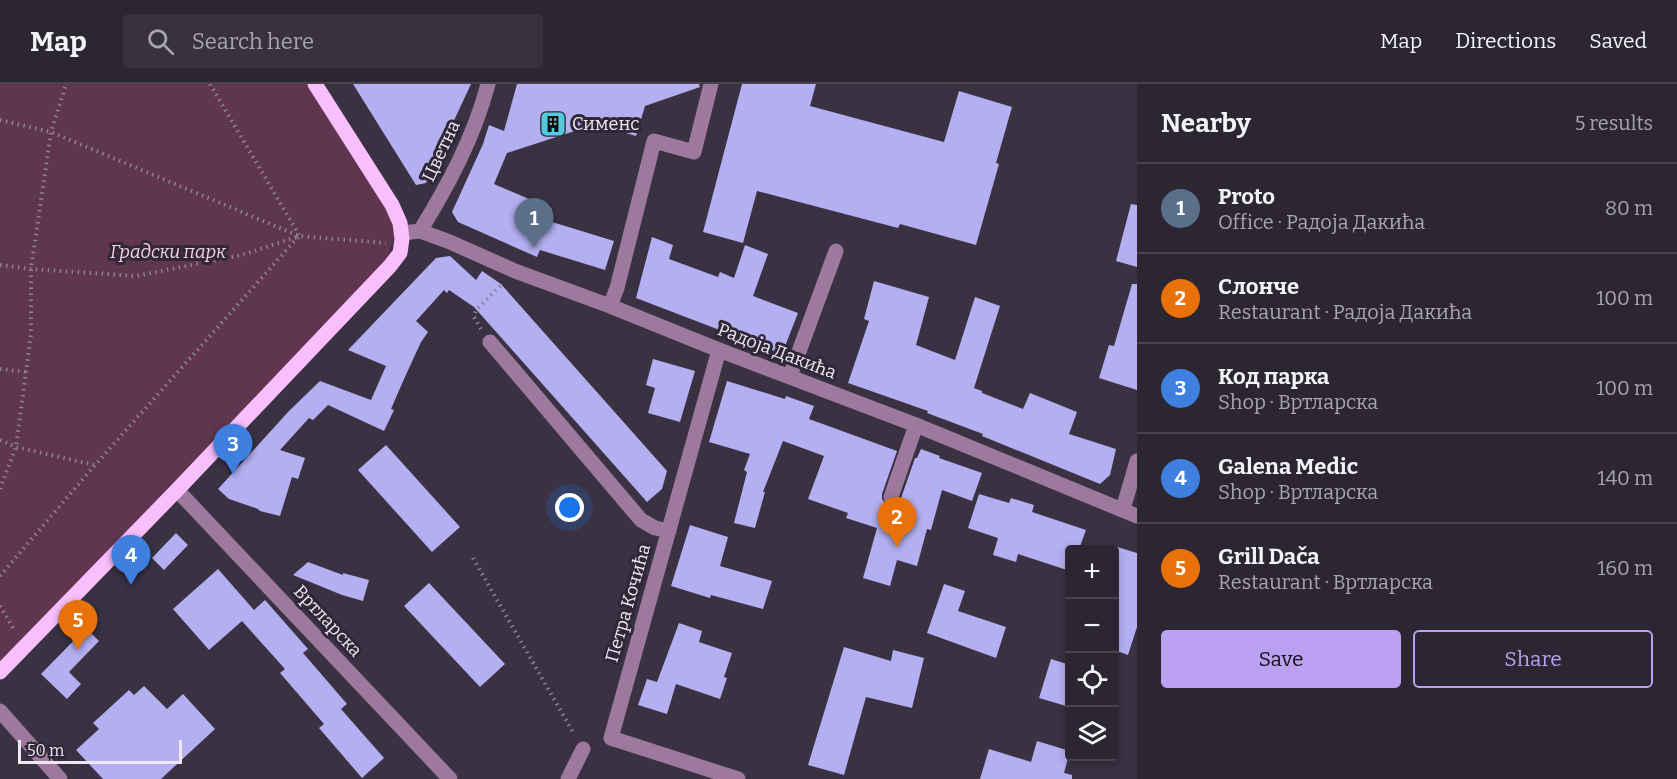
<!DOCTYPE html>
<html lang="en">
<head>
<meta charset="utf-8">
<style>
  body { margin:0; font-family:Bitter,serif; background:#38323e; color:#f1f3f6 }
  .controls { position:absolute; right:18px; bottom:18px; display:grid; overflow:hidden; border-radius:6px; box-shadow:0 3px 9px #0003 }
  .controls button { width:54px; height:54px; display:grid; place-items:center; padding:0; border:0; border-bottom:2px solid #48434d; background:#2c2632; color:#f1f3f6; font:30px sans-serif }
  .scale { position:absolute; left:18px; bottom:15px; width:164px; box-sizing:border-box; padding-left:6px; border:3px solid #ede8f3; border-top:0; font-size:16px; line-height:21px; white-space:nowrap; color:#ede8f3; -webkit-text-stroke:4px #302839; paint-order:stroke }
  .you { position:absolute; left:570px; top:424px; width:21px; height:21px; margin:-15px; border:4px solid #fff; border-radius:50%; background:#1a73e8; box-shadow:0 0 0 9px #1a73e833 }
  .badge { display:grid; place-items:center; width:39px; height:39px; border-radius:50%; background:#bca0f2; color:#fff; font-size:20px; font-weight:700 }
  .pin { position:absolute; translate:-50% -50px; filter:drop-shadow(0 2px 3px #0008) }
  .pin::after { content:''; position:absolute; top:32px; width:21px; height:18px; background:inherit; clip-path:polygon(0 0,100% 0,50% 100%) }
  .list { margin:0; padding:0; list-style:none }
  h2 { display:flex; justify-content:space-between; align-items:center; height:78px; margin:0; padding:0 24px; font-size:26px }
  h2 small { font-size:20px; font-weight:400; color:#a6a5ac }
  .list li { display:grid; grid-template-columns:39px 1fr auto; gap:18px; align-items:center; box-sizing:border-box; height:90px; padding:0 24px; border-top:2px solid #48434d }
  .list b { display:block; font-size:22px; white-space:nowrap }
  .list p { margin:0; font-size:20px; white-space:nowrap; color:#a6a5ac }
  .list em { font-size:20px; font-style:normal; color:#a6a5ac }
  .actions { display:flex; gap:12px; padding:18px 24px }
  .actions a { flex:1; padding:14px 0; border:2px solid #bca0f2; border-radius:6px; text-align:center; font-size:21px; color:#bca0f2 }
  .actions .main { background:#bca0f2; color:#111 }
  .icon { flex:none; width:33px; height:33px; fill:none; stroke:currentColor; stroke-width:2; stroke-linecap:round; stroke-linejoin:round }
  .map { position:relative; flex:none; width:1137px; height:695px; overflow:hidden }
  header { display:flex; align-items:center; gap:36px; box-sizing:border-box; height:84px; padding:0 30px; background:#2c2632; border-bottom:2px solid #48434d }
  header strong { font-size:28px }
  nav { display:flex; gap:33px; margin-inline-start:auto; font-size:21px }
  .search { width:420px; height:54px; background:#38323e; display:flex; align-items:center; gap:15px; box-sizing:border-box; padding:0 21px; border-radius:6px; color:#a6a5ac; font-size:22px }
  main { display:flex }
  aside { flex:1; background:#2c2632 }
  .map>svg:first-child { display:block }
  .green { fill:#60354f }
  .building { fill:#b3aff0 }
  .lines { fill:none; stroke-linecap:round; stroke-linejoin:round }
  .path { stroke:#8a8492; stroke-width:4; stroke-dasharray:1.5 4.5; stroke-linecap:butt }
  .minor { stroke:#9c799d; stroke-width:15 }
  .major { stroke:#f9bffc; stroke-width:15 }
  .labels { text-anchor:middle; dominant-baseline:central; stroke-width:6; stroke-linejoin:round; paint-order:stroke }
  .poi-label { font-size:18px; fill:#ede8f3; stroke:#302839; text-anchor:start }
  .street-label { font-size:18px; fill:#ede8f3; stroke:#302839 }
  .park-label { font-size:18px; font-style:italic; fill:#f8d3e7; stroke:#302839 }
</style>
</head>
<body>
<header>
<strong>Map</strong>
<div class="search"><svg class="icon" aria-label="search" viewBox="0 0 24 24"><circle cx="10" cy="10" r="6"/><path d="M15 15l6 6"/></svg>Search here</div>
<nav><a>Map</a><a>Directions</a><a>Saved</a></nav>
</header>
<main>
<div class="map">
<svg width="1137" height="695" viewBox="0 0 1137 695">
  <rect width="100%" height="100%" fill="#3a3243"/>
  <!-- green -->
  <path class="green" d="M0,0h315l64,100 17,48 -9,27 -387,413z"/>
  <!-- building -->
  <path class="building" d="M353,0h118l-21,45h2l-26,54 -10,2z
    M517,0h182l1,3 -55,19 -9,30 -40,-12 -89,29 -13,31 58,25 -3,9 4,2 -1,2 62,19 -9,29 -65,-20 -3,7 -79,-35 -6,-10 31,-68 6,-19 15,6z
    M742,0h74l-6,22 134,36 15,-51 53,16 -16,56 3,1 -23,81 -76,-21 -2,4 -141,-37 -14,52 -40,-11z
    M1131,120l6,1v62l-21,-6z
    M652,153l21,8 -4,14 49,18 2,-5 14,6 11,-33 23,9 -15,42 45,17 -16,41 -146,-56z
    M450,172l26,24 6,-9 19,13 166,187 -5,18 -15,13 -173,-195 -25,-17 -2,3 -3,-3 -28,31 12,11 -7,10 -17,37 -13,30 3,1 -10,21 -56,-26 -15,15 -4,-2 -29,32 25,8 -7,21 -6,-2 -12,39 -20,-5 -2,-2 -29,-10 -11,-10 71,-78 31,-30 51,19 15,-34 -38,-16 88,-92z
    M874,197l55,16 -13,48 39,15 20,-63 25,9 -26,82 8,3v2l41,16 7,-16 47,19 -8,22 47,15 -6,26 -10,9 -118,-48 1,-2 -56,-21 1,-2 -80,-28 21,-62 -5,-2z
    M1132,200h5v106l-38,-12 10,-33 5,1z
    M653,275l42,12 -15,51 -32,-9 7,-25 -9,-3z
    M727,297l58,18 1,-3 28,10 -5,13 88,32 -15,43v5l5,7h6l7,-5 15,-43h2l4,-9 19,7 -1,2 43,15 -10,28 -30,-11 -11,40 -4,-1 -10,37 -20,-6 -7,26 -27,-8 14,-50 -31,-10 2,-5 -40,-14 16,-43 -41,-15 -20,51h2l-10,36 -21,-5 13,-51 -3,-2 6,-16 -41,-12z
    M386,361l74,82 -28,25 -74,-82z
    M979,410l30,9 2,-5 23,7 -2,7 54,18 -7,19h-9v22l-52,-17 -2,8 -23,-7 5,-17 -30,-10z
    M690,441l38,12 -8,29 52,15 -9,28 -52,-14 -1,3 -39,-12z
    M176,449l12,12 -24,25 -12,-12z
    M1114,462l23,7v74l-9,28 -14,-5z
    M308,478l35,13v-2l26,7 -6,21 -21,-6 -49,-20z
    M218,485l36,41 11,-10 43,49 -5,4 44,51 -6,5 43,49 -22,20 -43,-50 5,-4 -44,-51 5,-4 -43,-48 -33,29 -36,-41z
    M429,499l76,81 -25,23 -76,-81z
    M944,500l21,7 -7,20 48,16 -10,31 -69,-25z
    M679,539l23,8 -3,11 33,11 -8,24 3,1 -7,21 -44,-15 -9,30 -29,-9 9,-26 10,3z
    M86,544l13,13 -30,31 12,12 -14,15 -26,-25z
    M844,563l47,14 2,-11 31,8 -12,50 -46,-11 -22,78 -36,-10z
    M1051,575l19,6v30l-4,11 -27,-8z
    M144,602l23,23 16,-15 32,35 -54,50h-58l-27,-29 23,-21 -6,-6 36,-33 5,5z
    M1037,657l33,10 -6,22 8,2v4h-92l9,-30 42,13z"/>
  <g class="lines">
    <!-- path -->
    <path class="path" d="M210,0l89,151
      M0,36l51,12 248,104 87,7
      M0,181l31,4 105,7 106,-21 55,-18
      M481,245l-7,-12 2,-7 26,-26
      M0,285l26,3
      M0,356l16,7 79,18
      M0,405l16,-42 15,-113v-65l20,-137 15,-48
      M473,474l101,176
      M0,492l95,-111 204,-229
      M0,522l15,25"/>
    <!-- minor -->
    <path class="minor" d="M420,147c29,-47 54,-94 68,-147
      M402,149l18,-2 30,11 65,29 95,35 109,44 197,75 221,91
      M610,222l7,-18 37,-147 40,11 17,-68
      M490,258l151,178 14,8 14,3
      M719,266l-108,388 127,41
      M790,292l46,-125
      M177,406l273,289
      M891,413l25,-72
      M1123,425l14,-48
      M0,627l60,68
      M568,695l15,-30"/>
    <!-- major -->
    <path class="major" d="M0,588l177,-182 213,-224 10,-13 2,-14 -2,-16 -8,-18 -77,-121"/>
  </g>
  <!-- icons -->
  <defs>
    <g id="building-square" transform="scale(1.35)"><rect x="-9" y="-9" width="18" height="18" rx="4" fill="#54cadd" stroke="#302839"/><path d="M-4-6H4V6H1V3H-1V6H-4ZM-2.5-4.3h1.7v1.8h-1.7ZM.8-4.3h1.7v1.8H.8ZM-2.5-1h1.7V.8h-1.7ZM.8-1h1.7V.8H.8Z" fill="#111"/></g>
  </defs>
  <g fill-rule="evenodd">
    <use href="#building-square" x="553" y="40"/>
  </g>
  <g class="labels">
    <!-- poi labels -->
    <g class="poi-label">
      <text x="572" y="40">Сименс</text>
    </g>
    <!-- street labels -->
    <g class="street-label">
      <text transform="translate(441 67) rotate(-65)">Цветна</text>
      <text transform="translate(777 267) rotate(21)">Радоја Дакића</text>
      <text transform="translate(628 519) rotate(-74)">Петра Кочића</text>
      <text transform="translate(328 537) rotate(47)">Вртларска</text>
    </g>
    <!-- park labels -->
    <g class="park-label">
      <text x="168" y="168">Градски парк</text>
    </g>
  </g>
</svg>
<div class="controls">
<button>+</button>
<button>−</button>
<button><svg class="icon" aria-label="locate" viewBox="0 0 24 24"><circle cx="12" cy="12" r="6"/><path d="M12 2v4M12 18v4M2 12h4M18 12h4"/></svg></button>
<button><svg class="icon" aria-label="layers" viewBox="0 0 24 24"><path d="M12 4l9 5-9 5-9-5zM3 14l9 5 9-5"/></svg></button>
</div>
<div class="scale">50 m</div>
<div class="you"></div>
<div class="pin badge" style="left:534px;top:164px;background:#5c6f8a">1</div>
<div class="pin badge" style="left:897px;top:463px;background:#e8710a">2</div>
<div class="pin badge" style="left:233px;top:390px;background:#3f7fe0">3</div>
<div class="pin badge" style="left:131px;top:501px;background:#3f7fe0">4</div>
<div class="pin badge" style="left:78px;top:566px;background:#e8710a">5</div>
</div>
<aside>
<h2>Nearby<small>5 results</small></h2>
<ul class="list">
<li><span class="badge" style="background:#5c6f8a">1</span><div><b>Proto</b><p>Office · Радоја Дакића</p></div><em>80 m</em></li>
<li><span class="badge" style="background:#e8710a">2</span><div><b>Слонче</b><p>Restaurant · Радоја Дакића</p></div><em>100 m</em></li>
<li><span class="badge" style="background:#3f7fe0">3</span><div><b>Код парка</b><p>Shop · Вртларска</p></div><em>100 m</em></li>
<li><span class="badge" style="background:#3f7fe0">4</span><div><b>Galena Medic</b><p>Shop · Вртларска</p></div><em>140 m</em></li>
<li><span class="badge" style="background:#e8710a">5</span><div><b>Grill Dača</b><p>Restaurant · Вртларска</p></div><em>160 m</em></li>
</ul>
<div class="actions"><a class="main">Save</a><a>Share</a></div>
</aside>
</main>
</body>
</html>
